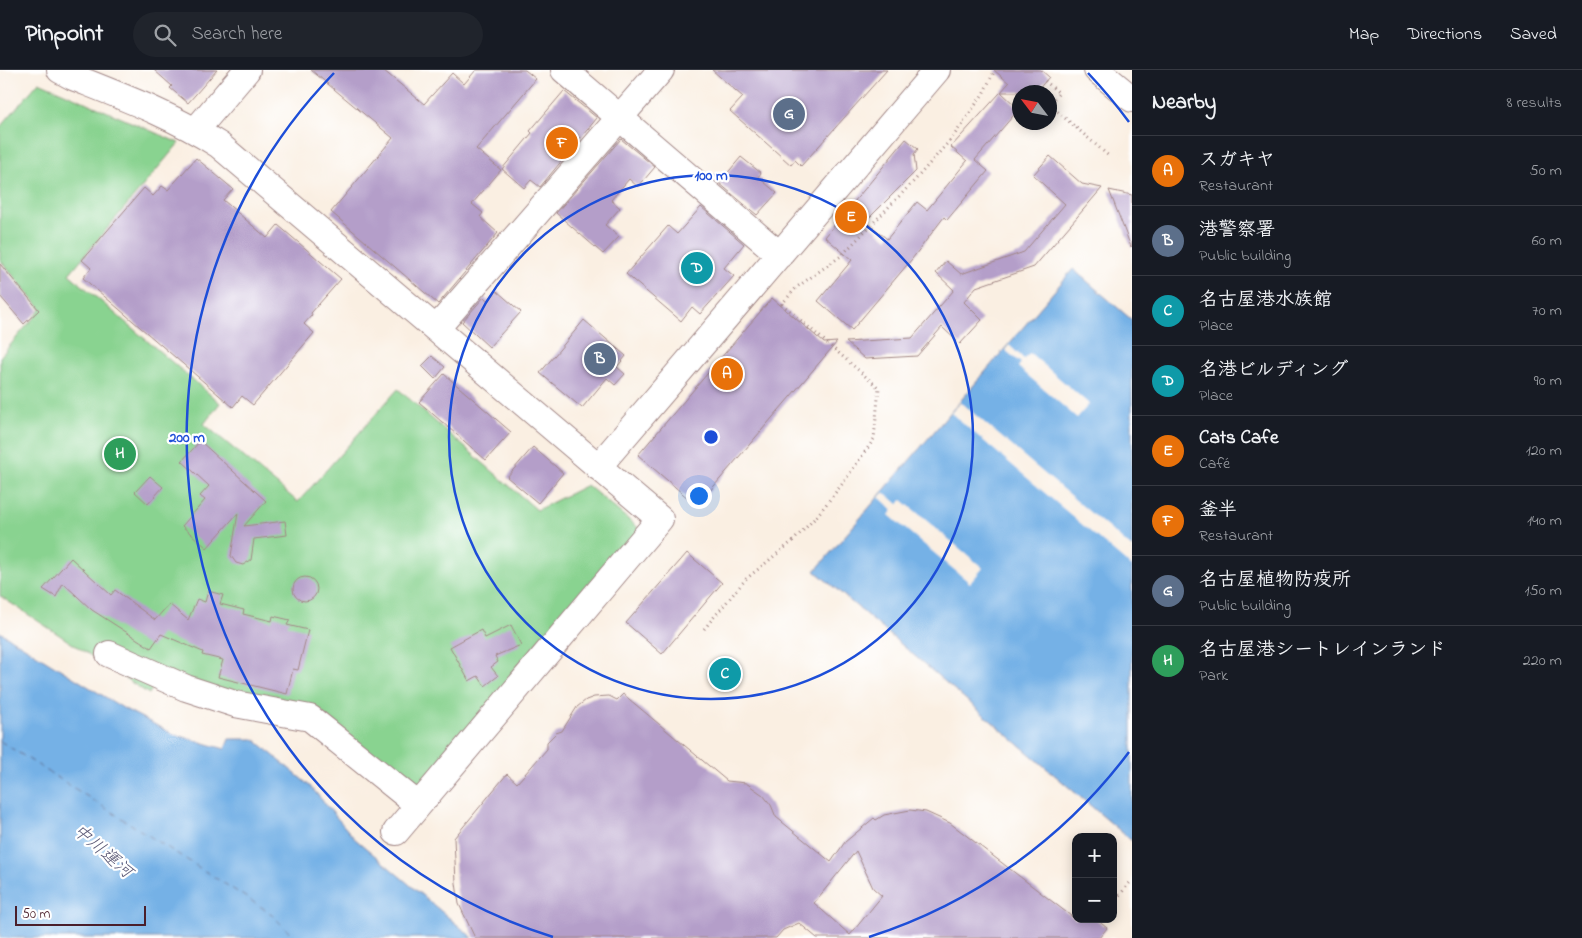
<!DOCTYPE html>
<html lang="en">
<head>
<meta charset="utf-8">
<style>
  body { margin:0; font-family:"Indie Flower","Klee One",sans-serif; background:#20242c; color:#f1f3f6 }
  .controls { position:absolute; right:15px; bottom:15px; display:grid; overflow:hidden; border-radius:10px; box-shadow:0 2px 12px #0003 }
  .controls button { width:45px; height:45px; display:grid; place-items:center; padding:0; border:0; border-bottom:1px solid #363941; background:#171b24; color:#f1f3f6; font:25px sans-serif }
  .compass { position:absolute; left:1012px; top:15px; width:45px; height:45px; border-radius:50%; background:#171b24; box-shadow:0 2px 12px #0003; rotate:302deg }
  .scale { position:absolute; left:15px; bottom:12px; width:131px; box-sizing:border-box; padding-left:5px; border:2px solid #4a1f2b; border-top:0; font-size:14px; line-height:18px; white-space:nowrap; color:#4a1f2b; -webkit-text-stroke:4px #fff; paint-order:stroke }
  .you { position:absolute; left:698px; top:425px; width:18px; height:18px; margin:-12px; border:4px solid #fff; border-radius:50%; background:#1a73e8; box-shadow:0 0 0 8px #1a73e833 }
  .badge { display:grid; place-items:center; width:32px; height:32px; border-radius:50%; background:#8c9099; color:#fff; font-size:16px; font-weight:700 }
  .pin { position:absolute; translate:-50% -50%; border:2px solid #fff; box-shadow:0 1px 5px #0006 }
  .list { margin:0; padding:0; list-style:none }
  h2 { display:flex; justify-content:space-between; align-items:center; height:65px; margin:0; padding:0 20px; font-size:21px }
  h2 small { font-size:16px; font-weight:400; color:#9ea1a6 }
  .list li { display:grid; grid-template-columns:32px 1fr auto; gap:15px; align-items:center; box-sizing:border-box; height:70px; padding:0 20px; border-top:1px solid #363941 }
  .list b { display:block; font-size:19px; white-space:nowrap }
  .list p { margin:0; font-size:16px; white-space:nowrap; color:#9ea1a6 }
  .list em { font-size:16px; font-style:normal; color:#9ea1a6 }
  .icon { flex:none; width:28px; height:28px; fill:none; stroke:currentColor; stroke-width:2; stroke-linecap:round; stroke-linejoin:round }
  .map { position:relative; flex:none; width:1132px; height:868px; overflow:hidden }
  header { display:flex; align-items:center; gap:30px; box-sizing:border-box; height:70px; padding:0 25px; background:#171b24; border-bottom:1px solid #363941 }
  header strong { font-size:24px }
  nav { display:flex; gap:28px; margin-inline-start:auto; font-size:18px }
  .search { width:350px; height:45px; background:#20242c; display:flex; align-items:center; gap:12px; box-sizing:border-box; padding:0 18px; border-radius:28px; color:#9ea1a6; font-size:19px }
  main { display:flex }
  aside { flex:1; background:#171b24 }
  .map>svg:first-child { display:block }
  .green { fill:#89d390; stroke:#6a795e }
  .water { fill:#75b1e6; stroke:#606888 }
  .pier { fill:#faefe2 }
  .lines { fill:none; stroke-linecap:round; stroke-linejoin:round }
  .ferry { stroke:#5b5976; stroke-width:1; stroke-dasharray:6 5; stroke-linecap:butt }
  .building { fill:#b49ec9; fill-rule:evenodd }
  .minor-casing { stroke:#a28786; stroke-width:28 }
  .path { stroke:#a28786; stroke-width:3; stroke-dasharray:1 4; stroke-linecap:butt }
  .minor { stroke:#fff; stroke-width:26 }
  .ring { fill:none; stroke:#1d4ed8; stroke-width:2.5 }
  .labels { text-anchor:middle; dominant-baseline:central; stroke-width:4.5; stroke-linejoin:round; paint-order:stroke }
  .water-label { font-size:18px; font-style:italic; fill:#5b5976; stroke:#fff }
  .centre { fill:#1d4ed8; stroke:#fff; stroke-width:2.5 }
  .ring-label { font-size:15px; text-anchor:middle; font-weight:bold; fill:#1d4ed8; stroke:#fff; stroke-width:4.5; stroke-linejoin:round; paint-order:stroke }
</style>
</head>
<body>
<header>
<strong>Pinpoint</strong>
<div class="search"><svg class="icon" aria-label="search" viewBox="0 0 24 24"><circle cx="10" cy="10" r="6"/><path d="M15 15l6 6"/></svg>Search here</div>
<nav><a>Map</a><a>Directions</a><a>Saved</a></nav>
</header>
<main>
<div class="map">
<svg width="1132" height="868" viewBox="0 0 1132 868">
  <rect width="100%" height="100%" fill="#fff"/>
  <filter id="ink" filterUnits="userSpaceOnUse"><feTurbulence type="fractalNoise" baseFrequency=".02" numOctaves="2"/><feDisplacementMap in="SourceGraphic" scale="10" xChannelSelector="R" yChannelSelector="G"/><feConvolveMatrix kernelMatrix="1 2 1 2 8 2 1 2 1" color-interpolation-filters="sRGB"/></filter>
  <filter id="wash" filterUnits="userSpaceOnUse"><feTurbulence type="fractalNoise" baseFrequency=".0096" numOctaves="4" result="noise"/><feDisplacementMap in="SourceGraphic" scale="20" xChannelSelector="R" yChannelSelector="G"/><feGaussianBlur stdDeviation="1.12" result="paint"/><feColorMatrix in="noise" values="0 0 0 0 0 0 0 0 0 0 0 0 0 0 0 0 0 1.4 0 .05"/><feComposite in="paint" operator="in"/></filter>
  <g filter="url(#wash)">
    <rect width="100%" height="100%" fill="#faefe2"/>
    <!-- green -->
    <path class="green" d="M39,12l140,61 -110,131 151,129 -16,21 94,78 100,-113 139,121 50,-25 55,46 -222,263 -101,-82 -160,-34 -10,16 -149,-98v-239l41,-48 -41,-49v-133z"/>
    <!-- water -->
    <path class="water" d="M1073,199l59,51v521l-317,-270z
      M0,562l123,76 50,26 52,15 4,-10h25l57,48 43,51 119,100h-473z"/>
    <!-- pier -->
    <path class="pier" d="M1009,275l15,14 6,-6 59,51 -12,14 -59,-51 3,-4 -16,-13z
      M960,332l172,146v19l-181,-154z
      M884,422l14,12 4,-4 81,68 -13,15 -81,-68 4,-5 -14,-13z"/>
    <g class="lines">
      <!-- ferry -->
      <path class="ferry" d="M0,671l269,171 26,26"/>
    </g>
    <g id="blocks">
      <!-- building -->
      <path class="building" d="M154,0h63l-29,33 -18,-15 2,-2z
        M311,0h72l41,34 28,-31 12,11 12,-14h49l11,9 -60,70 25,21 -29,34 11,9 -3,4 18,16 -60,71 -107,-92 62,-74z
        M712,0h175l-86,96 -6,-6 -4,5 -61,-54 13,-14z
        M994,0h47l8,7 -13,15h-35l18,17 -44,51 13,11 -41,49 -3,-3 -32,42 -60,71 -34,-29 34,-41 -27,-23 81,-98 12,10 -4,5 2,17 -50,50 21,18 30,-37 10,8 40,-49 -16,-14 58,-64z
        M564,21l33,27 -57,69 -9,-7 -7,8 -22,-19 30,-36 -2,-2z
        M621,69l34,28 -17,20 -9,-8 -18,21 9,8 -15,17 14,12 -16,17 -47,-41z
        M1050,86l32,28 20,4 -68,79 -58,20 -12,15 18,18 -22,24 -18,-17 -25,29 -52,3 -19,-17 66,-4 42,-48 -18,-17 10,-12 15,13 63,-22 41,-48 -32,-29z
        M741,87l20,16 -3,4 19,16 -20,22 -38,-32z
        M196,88l37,31 -10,11 44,38 11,-13 63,54 -30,34 1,2 -8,9 10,9 -61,72 -11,-9 -9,11 -150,-129 8,-10 -9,-8 62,-72 9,8 9,-10 6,4z
        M1109,120l23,5v51l-1,1z
        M701,137l43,37 -20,24 10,8 -34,38 -8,-7 -11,14 -55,-47 42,-48 9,8z
        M0,194l39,46 -15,14 -24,-28z
        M497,221l24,21 -32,35 -27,-25 22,-25 4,4z
        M772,228l52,45 13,-1 -140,164 -59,-51z
        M584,250l42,36 -9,11 8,7 -10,11 -8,-7 -25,30 -42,-35z
        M432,286l13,11 -10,12 -13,-13z
        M444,304l67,58 -25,28 -67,-58z
        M200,371l66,60 -22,25 41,-5 2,14 -33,4 -3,21 -8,5 -7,-2 -5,-7 7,-43 -31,35 -25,-22 23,-26 -5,-4 9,-10 -27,-25z
        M533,377l30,26 -25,30 -31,-26z
        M150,406l13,11 -15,17 -13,-12z
        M687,483l35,30 -60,71 -36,-31z
        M71,488l40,37 4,-5 40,30 14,-16 19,16 9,-21 8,3 3,-11 15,4 -3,9 24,6 -1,4 29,7 1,-5 17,4 -3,5 21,5 -10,40 -5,-1 -6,25 -69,-17 5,-17 -21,-5 1,-3 -42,-18 -10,14 -59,-38 -29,-27 -7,14 -13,-8z
        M293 519a12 12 0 1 1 24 0a12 12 0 1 1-24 0Z
        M511,555l10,20 -26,11 3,6 -7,5 7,9 -13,10 -7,-10 -9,5 -19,-34 31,-17 4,8z
        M623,624l104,87 19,2 17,12 8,10 5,12 55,45 14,-20 29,-24 2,2 8,-5 26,-5 16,2 24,11 125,96h21l11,9 -8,10h-282l-18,-15 -16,7 -7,8h-301l-16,-34 -3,-21 -2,-45 53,-64 10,9 30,-34v-7l9,-9 6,-2 15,-24 9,-7 8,-3 15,-1 8,4zM856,781l17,37 9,8 -32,39 -36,-32z"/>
    </g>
  </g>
  <g filter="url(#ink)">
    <use href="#blocks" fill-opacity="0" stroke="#a28786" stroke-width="1"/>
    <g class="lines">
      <!-- minor casing -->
      <g class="minor-casing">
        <path id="minor" d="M60,0l13,7c50,20 101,39 146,68l441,374 -264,313
          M564,0l216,185
          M1097,0l35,29
          M196,60l51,-60
          M436,259l225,-259
          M598,397l339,-397
          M109,584l77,34 49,16 75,14 108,87"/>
      </g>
      <!-- path -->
      <path class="path" d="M1045,11l14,12 -9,10
        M1050,35l60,52
        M704,559l42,-50 47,-38 23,-24 27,-34 31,-44 5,-51 -97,-84 15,-17 44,-31 75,-77 37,-42 30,-43 12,-24
        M1113,833l19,-23
        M1099,851l1,-2"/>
      <!-- minor -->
      <use href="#minor" class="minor"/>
    </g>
  </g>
  <!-- distance rings -->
  <g class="ring">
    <circle cx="711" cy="367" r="262"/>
    <path d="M1129 682A524 524 0 0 1 869 867M553 867A524 524 0 0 1 334 3M1088 3A524 524 0 0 1 1129 52"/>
  </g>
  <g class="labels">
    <!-- water labels -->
    <g class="water-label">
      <text transform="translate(102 782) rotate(41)">中川運河</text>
    </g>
  </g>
  <circle cx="711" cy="367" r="8" class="centre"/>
  <g class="ring-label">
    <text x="711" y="110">100 m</text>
    <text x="187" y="372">200 m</text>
  </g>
</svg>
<div class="controls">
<button>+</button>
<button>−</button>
</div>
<svg class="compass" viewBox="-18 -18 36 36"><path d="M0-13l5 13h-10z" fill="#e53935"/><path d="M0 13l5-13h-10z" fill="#9ea1a6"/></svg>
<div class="scale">50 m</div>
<div class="you"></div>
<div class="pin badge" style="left:727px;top:304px;background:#e8710a">A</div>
<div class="pin badge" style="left:600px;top:289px;background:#5c6f8a">B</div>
<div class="pin badge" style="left:725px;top:604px;background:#0f9aa8">C</div>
<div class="pin badge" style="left:697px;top:198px;background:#0f9aa8">D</div>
<div class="pin badge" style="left:851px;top:147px;background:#e8710a">E</div>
<div class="pin badge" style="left:562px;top:73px;background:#e8710a">F</div>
<div class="pin badge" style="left:789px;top:44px;background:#5c6f8a">G</div>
<div class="pin badge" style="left:120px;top:384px;background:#2e9e5b">H</div>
</div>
<aside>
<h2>Nearby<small>8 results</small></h2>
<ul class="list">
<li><span class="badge" style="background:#e8710a">A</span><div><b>スガキヤ</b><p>Restaurant</p></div><em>50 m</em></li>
<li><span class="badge" style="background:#5c6f8a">B</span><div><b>港警察署</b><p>Public building</p></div><em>60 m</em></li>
<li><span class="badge" style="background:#0f9aa8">C</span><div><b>名古屋港水族館</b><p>Place</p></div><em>70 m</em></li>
<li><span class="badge" style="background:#0f9aa8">D</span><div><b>名港ビルディング</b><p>Place</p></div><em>90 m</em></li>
<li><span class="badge" style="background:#e8710a">E</span><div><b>Cats Cafe</b><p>Café</p></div><em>120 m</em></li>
<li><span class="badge" style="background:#e8710a">F</span><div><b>釜半</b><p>Restaurant</p></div><em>140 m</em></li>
<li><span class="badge" style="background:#5c6f8a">G</span><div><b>名古屋植物防疫所</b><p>Public building</p></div><em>150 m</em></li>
<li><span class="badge" style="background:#2e9e5b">H</span><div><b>名古屋港シートレインランド</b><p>Park</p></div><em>220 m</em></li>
</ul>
</aside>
</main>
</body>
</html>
